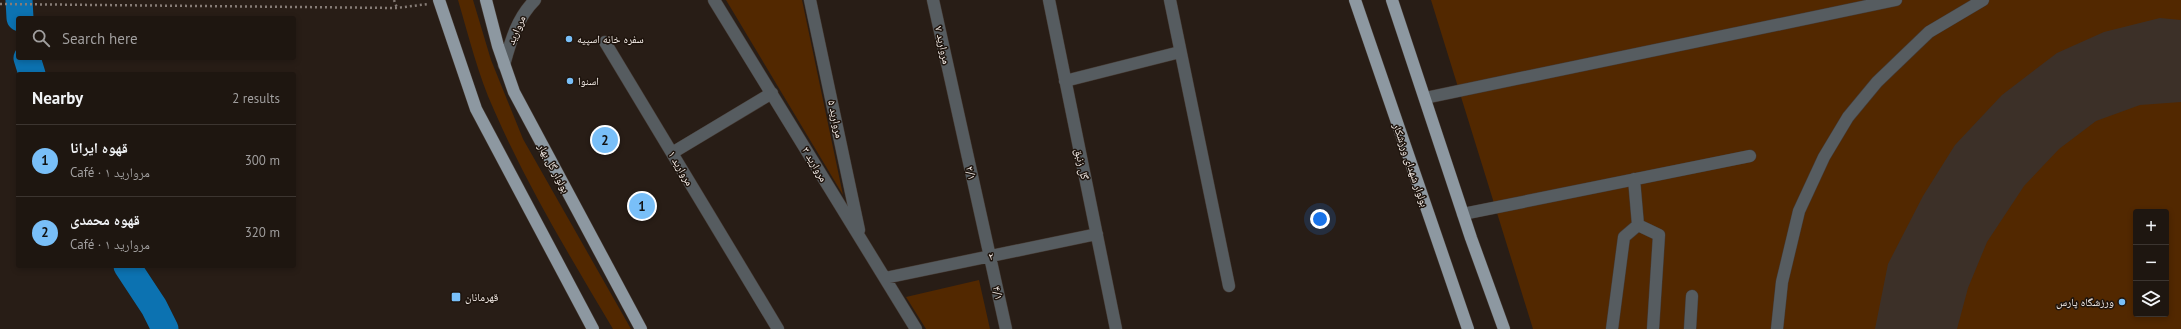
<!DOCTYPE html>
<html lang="en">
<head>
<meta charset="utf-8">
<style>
  body { margin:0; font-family:"PT Sans","Noto Naskh Arabic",sans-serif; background:#2b231e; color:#f1f3f6 }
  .controls { position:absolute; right:12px; bottom:12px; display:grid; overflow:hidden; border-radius:4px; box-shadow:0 2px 6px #0003 }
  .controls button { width:36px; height:36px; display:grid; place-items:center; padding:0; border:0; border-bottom:1px solid #3c3530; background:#1e1610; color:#f1f3f6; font:20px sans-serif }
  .you { position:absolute; left:1320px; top:219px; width:14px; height:14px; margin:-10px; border:3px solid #fff; border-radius:50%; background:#1a73e8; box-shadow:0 0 0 6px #1a73e833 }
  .badge { display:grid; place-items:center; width:26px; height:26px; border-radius:50%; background:#79bff8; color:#111; font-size:13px; font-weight:700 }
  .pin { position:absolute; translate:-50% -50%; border:2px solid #fff; box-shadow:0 1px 4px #0006 }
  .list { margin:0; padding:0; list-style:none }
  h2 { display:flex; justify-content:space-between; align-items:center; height:52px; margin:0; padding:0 16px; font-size:17px }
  h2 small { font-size:13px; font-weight:400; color:#a19f9f }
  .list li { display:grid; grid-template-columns:26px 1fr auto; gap:12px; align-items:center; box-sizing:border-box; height:72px; padding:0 16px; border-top:1px solid #3c3530 }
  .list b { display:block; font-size:15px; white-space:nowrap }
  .list p { margin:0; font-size:13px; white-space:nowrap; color:#a19f9f }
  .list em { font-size:13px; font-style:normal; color:#a19f9f }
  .icon { flex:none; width:22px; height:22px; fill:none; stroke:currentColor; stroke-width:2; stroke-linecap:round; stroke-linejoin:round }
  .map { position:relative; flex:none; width:2181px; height:329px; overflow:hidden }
  .search { position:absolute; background:#1e1610; box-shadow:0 2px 6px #0003; left:16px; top:16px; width:280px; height:44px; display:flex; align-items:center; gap:10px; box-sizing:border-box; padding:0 14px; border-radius:4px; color:#a19f9f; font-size:15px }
  .panel { position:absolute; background:#1e1610; box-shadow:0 2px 6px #0003; left:16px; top:72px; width:280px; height:196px; border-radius:4px }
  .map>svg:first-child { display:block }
  .green { fill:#522800; fill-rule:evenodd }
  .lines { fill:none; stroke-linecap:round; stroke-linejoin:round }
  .river { stroke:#0c72b1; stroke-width:27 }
  .building { fill:#3c3028 }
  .minor-casing { stroke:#453a33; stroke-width:13 }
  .major-casing { stroke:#453a33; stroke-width:13 }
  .path { stroke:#867c76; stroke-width:2.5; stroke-dasharray:2 3; stroke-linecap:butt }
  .minor { stroke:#565c60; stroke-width:12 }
  .major { stroke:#8d98a1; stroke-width:12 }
  .poi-dot { fill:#79bff8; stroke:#1e140d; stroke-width:1.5 }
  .labels { text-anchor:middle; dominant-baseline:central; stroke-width:3; stroke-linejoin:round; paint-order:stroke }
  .street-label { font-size:11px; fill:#f5ede8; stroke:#1e140d }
  .poi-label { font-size:11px; fill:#f5ede8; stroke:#1e140d; text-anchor:start }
</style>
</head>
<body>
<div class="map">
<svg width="2181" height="329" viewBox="0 0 2181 329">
  <rect width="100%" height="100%" fill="#281d16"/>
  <!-- green -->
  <path class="green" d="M458,0h15l18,60 32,79 108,190h-18c-42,-71 -86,-143 -119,-219 -16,-35 -25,-73 -36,-110z
    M726,0h76l41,195z
    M1431,0h750v329h-648zM2136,212h30v102h-30z
    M979,280l11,49h-64l-20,-32z"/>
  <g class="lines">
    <!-- river -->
    <path class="river" d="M19,0l1,18
      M27,58l5,16
      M127,266l27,41 11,22"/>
  </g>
  <!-- building -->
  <path class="building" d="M2160,18l21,2v82l-41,3 -44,16 -37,28 -35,37 -37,56 -19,46 -11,41h-82l13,-65 35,-68 32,-51 47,-50 55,-42 47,-21z"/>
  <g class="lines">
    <!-- minor casing -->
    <g class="minor-casing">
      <path id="minor" d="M714,0l202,329
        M810,0l49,230
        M933,0l73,329
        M1049,0l67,329
        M1170,0l59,286
        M605,42l173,287
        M504,65c7,-25 13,-47 31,-65
        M1065,81l115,-29
        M1425,98l471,-98
        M672,153l100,-60
        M1463,214l287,-58
        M1638,225l21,10 -6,94
        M885,278l212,-44
        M1612,329l12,-92 14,-12 -4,-46
        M1690,329l2,-33
        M1777,329l5,-47 17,-71 25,-54 24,-40 29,-35 52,-50 54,-32"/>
    </g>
    <!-- major casing -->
    <g class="major-casing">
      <path id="major" d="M439,0l37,109 117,220
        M486,0l12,46 16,46 127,237
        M1355,0l113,329
        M1392,0l79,238 33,91"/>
    </g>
    <!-- path -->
    <path class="path" d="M394,0l3,8
      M0,4l397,4 31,-4"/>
    <!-- minor -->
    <use href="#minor" class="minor"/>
    <!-- major -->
    <use href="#major" class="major"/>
  </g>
  <!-- markers -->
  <g class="poi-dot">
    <circle cx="569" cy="39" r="4"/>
    <circle cx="570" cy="81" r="4"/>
    <rect x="451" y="292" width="10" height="10" rx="2"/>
    <circle cx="2122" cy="302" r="4"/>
  </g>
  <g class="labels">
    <!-- street labels -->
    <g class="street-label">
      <text transform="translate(516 30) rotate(-67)">مروارید</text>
      <text transform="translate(943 45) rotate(78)">مروارید ۷</text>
      <text transform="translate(836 119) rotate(78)">مروارید ۵</text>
      <text transform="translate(815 164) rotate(59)">مروارید ۳</text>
      <text transform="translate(1082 164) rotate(78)">گل زنبق</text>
      <text transform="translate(1411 165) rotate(71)">بولوار شهدای ورزشکار</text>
      <text transform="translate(554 168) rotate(62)">بولوار گل بهار</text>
      <text transform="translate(681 168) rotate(59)">مروارید ۱</text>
      <text transform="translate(971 173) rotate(78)">۲/۱</text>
      <text transform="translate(991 256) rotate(-11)">۲</text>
      <text transform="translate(998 293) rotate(78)">۴/۱</text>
    </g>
    <!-- poi labels -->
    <g class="poi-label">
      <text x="577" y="39">سفره خانه اسپیه</text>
      <text x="578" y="81">اسنوا</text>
      <text x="465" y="297">قهرمانان</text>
      <text x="2114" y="302" text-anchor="end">ورزشگاه پارس</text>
    </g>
  </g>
</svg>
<div class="controls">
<button>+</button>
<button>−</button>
<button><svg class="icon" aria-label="layers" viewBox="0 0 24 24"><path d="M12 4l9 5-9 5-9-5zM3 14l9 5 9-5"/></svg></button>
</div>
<div class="you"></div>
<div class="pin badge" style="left:642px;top:206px">1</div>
<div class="pin badge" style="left:605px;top:140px">2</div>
<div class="search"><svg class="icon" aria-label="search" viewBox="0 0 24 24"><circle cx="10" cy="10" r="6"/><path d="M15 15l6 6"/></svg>Search here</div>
<section class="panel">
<h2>Nearby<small>2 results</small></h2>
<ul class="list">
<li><span class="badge">1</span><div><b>قهوه ایرانا</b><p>Café · مروارید ۱</p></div><em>300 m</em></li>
<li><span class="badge">2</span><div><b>قهوه محمدی</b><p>Café · مروارید ۱</p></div><em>320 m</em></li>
</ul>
</section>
</div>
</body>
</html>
